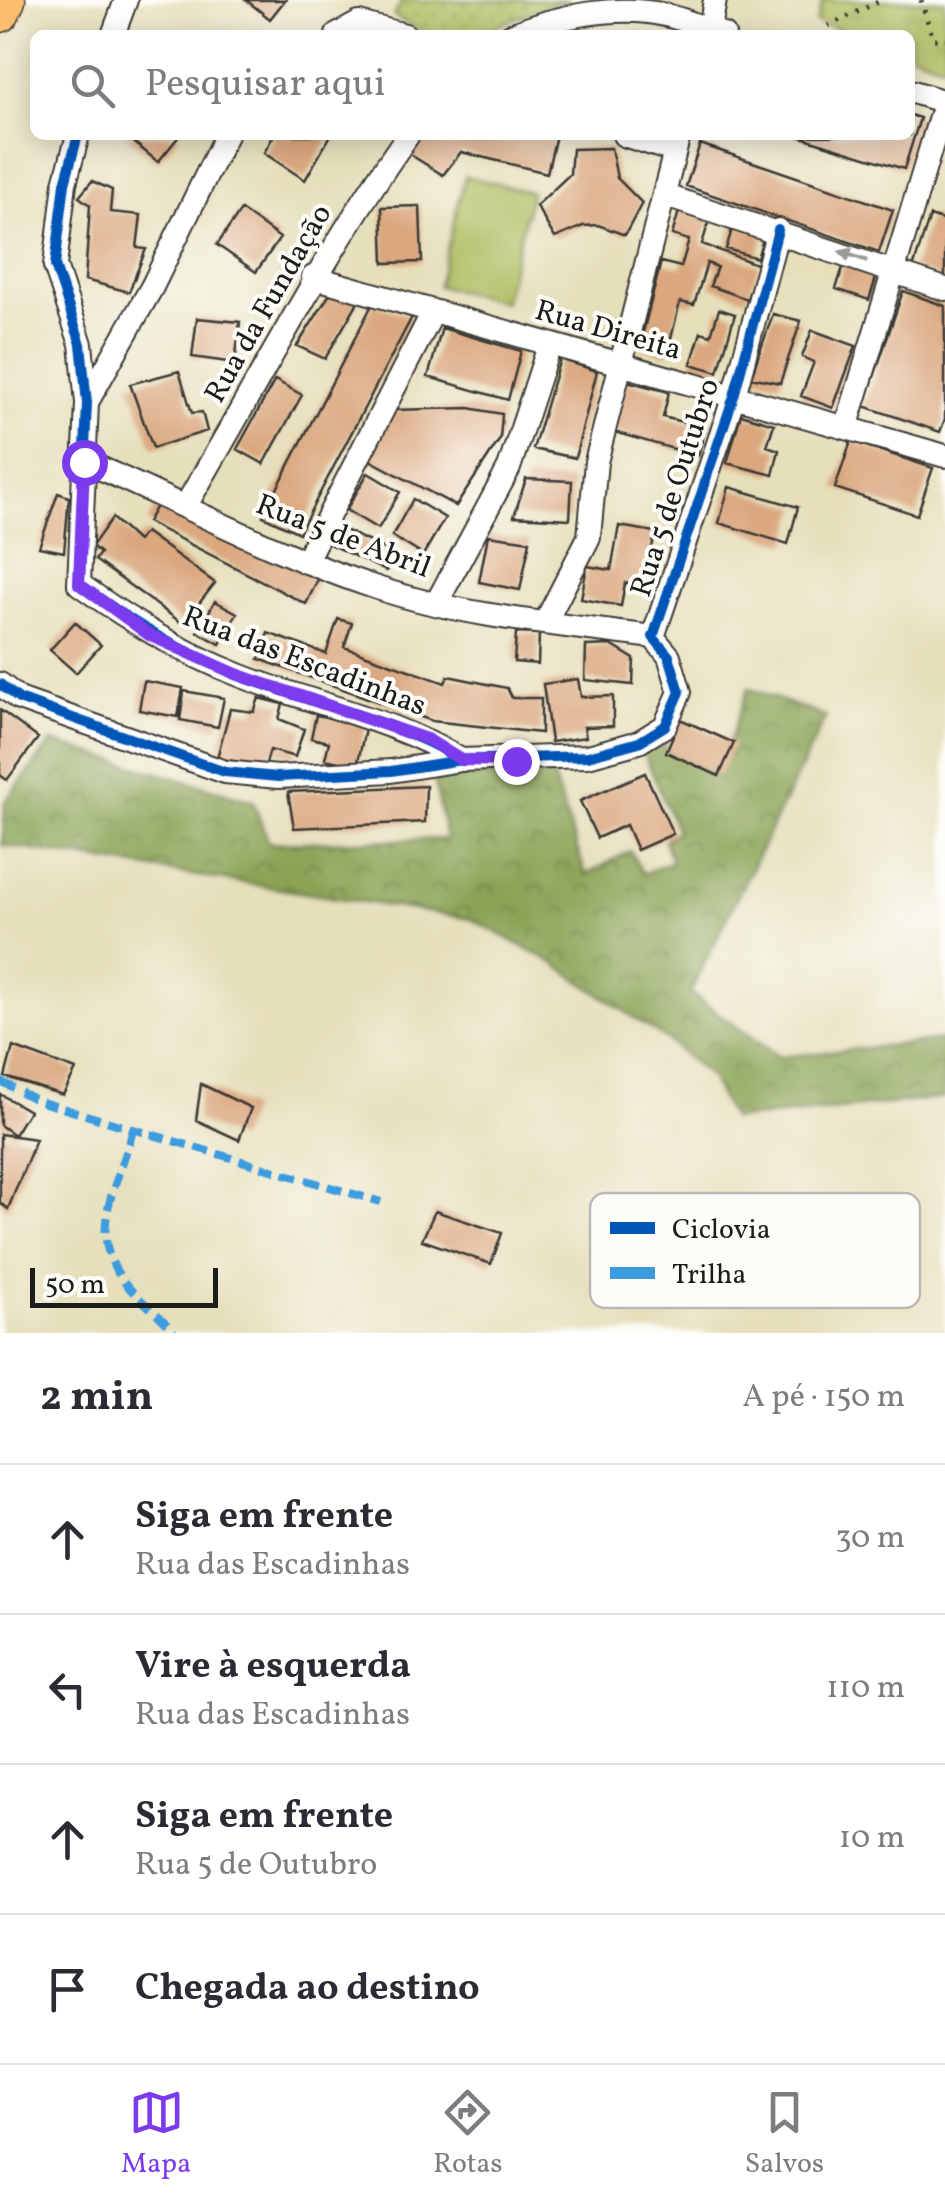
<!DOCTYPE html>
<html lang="pt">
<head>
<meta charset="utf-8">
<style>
  body { margin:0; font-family:Vollkorn,serif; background:#f7f7f7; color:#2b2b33 }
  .scale { position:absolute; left:30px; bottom:25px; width:188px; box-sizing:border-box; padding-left:10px; border:5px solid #1c1c1c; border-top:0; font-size:28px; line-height:35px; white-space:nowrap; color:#1c1c1c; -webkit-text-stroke:8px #fdfcf7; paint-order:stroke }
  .stop { position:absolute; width:30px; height:30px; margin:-22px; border:8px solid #7c3aed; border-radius:50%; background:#fff }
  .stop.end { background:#7c3aed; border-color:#fff; box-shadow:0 2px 10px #0008 }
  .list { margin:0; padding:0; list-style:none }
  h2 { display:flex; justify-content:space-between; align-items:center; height:130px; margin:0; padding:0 40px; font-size:42px }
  h2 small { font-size:32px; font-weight:400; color:#7c7c81 }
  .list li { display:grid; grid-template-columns:65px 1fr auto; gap:30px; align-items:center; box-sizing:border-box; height:150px; padding:0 40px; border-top:2px solid #e1e1e2 }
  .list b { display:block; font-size:38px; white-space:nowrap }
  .list p { margin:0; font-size:32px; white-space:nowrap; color:#7c7c81 }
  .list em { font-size:32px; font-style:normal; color:#7c7c81 }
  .icon { flex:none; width:55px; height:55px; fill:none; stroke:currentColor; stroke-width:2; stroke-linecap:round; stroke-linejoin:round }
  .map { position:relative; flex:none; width:945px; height:1333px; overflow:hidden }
  .search { position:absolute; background:#fff; box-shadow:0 5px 25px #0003; left:30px; right:30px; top:30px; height:110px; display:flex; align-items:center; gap:25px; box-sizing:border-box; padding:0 35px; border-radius:15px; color:#7c7c81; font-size:38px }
  .sheet { height:730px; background:#fff }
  nav { display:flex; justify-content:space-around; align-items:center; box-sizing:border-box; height:140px; border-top:2px solid #e1e1e2; background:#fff; font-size:28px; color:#7c7c81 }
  nav a { display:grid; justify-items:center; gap:5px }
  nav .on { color:#7c3aed }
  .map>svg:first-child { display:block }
  .grass { fill:url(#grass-dots); stroke:#646c3c; stroke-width:2.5 }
  .forest { fill:url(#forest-crowns); stroke:#536038; stroke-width:2.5 }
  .park { fill:url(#park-tufts); stroke:#646c3c; stroke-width:2.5 }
  .garden { fill:#adbb5d; stroke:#646c3c; stroke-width:2.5 }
  .building { fill:#daa77f }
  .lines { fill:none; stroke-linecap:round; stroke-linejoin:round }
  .minor-casing { stroke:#3a3934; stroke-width:26 }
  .primary-casing { stroke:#3a3934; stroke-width:41 }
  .path { stroke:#3a3934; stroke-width:5; stroke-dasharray:2.5 8; stroke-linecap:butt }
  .minor { stroke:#fff; stroke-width:22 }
  .primary { stroke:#fbbd6e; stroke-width:38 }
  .quiet { stroke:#3c9bdf; stroke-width:8; stroke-dasharray:15 8; stroke-linecap:butt }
  .cycleway-casing { stroke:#fdfcf7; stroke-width:16 }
  .cycleway { stroke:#0057b8; stroke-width:10 }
  .oneway { fill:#999 }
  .route { stroke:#7c3aed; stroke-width:12 }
  .labels { text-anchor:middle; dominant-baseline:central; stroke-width:8; stroke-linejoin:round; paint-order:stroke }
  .street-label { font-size:30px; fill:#1c1c1c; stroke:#fdfcf7 }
  .key { fill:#fdfcf7; stroke:#bab9b5; stroke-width:2.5 }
  .key-label { font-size:28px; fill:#1c1c1c }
</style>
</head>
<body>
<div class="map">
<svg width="945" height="1333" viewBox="0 0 945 1333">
  <defs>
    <pattern id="grass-dots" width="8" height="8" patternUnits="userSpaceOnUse" patternTransform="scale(2.5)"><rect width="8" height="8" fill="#adbb5d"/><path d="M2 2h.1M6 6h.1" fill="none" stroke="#94a050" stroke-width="1.8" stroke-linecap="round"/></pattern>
    <pattern id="forest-crowns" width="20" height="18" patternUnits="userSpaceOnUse" patternTransform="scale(2.5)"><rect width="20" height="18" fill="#8aa354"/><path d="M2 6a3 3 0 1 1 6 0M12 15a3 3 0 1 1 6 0" fill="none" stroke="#708445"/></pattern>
    <pattern id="park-tufts" width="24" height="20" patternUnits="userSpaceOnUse" patternTransform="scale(2.5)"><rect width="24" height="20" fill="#adbb5d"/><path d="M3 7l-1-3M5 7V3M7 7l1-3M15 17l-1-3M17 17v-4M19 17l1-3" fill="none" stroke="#94a050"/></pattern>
  </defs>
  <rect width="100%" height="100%" fill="#fdfcf7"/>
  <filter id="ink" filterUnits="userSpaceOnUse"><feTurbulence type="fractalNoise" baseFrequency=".01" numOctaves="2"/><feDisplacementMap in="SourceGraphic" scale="20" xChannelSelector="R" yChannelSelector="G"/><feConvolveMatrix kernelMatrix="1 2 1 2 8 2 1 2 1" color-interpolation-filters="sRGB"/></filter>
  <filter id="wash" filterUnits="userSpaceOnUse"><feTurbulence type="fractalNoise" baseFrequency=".0048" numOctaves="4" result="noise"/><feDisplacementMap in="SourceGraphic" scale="40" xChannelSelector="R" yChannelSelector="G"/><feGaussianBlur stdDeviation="2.25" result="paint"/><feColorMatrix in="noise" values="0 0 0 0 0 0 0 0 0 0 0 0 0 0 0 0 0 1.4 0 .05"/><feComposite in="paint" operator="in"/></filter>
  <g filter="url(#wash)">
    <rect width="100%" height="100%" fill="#e6dfbb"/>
    <!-- grass -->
    <path class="grass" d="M402,0h167c-69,14 -103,65 -175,16z"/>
    <!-- forest -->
    <path class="forest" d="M748,688l78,29 -136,276 89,64 166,-17v58l-213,22 -23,-44 -42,-36 -115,-78 -81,-43 -469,-74 3,-43 47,-60 201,59 16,42 177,-4 -12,-60 117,-8 35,104 44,-24 13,23 29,-13 -8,-20 13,-10 -38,-89 19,-2 15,13 46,18z"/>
    <!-- park -->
    <path class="park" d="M823,0h122v65l-35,-12v-18h-54l-40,-13z"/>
    <!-- garden -->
    <path class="garden" d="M465,176l66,16 -27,110 -66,-16z"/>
    <g id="blocks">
      <!-- building -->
      <path class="building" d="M246,0h39l-15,19z
        M910,115l10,3 -16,51 -106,-33 112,-1z
        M125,135h55l-22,27z
        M274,135h57l-26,45 -41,-27z
        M418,135h138l-9,38 -86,-21 -18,23 -37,-23z
        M700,144l193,66 -14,42 -193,-66z
        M611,148l6,30 25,25 -17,32 -27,-10 -15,1 -28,12 -19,-32 34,-32 2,-25z
        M92,181l20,9 -2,22 31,3 -4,33 9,1 -17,43 -44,-12 5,-75 -11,-8z
        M420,206l2,56 -38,1 -2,-56z
        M680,208l30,10 -8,26 57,21 -12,34 -37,-13 7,-19 -10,-4 -13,42 -14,-3 -13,53 -28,-7 22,-86 20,5 8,-27 -17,-5z
        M241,210l39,28 -24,34 -39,-27z
        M930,216l15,5v58l-32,-11z
        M734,223l31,9 -8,26 -31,-9z
        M844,264l33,11 -8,25 -33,-11z
        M903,291l42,15v113l-5,13 -76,-26z
        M331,292l27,10 -33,57 -28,-13z
        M373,303l39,14 -113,216 -36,-17z
        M719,309l16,5 -17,58 -27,-8 10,-32 10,3z
        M773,314l28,7 -21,62 -29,-6z
        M197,318l43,4 -5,41 -43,-6z
        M442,328l79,23 -13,49 -80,-23z
        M812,330l44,16 -23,62 -32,-12 13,-34 -12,-5z
        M560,359l37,12 -22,87 -42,-9z
        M179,371l13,42 10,-1 5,19 -54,17 -23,-64z
        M275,380l27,15 -38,69 -27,-15z
        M627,381l42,11 -6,25 43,11 -8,28 -84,-24z
        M469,408l33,6 -2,25 -44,67 -88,-47 25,-49z
        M741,414l33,10 -7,22 12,4 -6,25 -46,-12z
        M851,441l82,27 -16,47 -82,-27z
        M368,473l32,19 -22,37 -32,-19z
        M526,479l46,2 -2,38 -56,-3z
        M729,487l69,20 -10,37 -69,-21z
        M58,493l11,4 -5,55 -25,-5z
        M413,499l32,19 -22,37 -31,-19z
        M159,501l160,76 -13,27 -159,-82z
        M112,518l25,23 8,-9 70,51 -32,41 -88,-64 5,-7 -8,-7z
        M619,526l36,6 -10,54 -20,-3 -4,23 -40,-7 6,-33 24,4z
        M338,527l57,27 -9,17 -57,-27z
        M488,535l42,6 -10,49 -41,-8z
        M215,601l22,12 -17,31 -22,-12z
        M338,619l14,4 -8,24 101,36 3,-7 59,12 5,10h29v35l-109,-12 -173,-62 9,-26 58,21z
        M75,622l26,23 -25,28 -26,-23z
        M516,633l23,1 -1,30 -24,-2z
        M611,645l23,14 -1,26 -48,-5 1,-34z
        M578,679l3,18 32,-1v30l-29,1 2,10 -35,5 -8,-58z
        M144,681l39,7 -5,29 -39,-7z
        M184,691l40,7 -6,29 -38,-7z
        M259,698l24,6 -4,15 25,10 -9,28 -25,-7 -5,17 -48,-9 13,-49 24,3z
        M0,710l38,28 -31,42 -7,-5z
        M316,715l50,10 -9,41 -32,-7 4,-17 -18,-4z
        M680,719l54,24 -15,33 -53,-24z
        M645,773l28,61 -36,16 -11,-25 -29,13 -17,-37z
        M426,786l-1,36 -131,6 -6,-36z
        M13,1047l63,23 -13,25 -58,-18z
        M201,1084l50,24 -12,32 -43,-20z
        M0,1094l29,17 -15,24 -14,-10z
        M0,1134l36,5 -28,70 -8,-6z
        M435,1211l67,22 -11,31 -69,-24z"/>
    </g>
  </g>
  <g filter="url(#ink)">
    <use href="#blocks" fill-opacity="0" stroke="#3a3934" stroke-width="2.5"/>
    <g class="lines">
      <!-- minor casing -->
      <g class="minor-casing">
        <path id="minor" d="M113,35l13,-35
          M337,35l22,-12 46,12
          M511,35c43,-19 108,-31 154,-20 20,4 39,14 59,20
          M709,35l6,-35
          M910,91l35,11
          M78,135l-13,48 -10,83 26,78 6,59 -8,181c51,37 101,68 160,91 73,29 155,44 222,85
          M624,135l50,16
          M666,196l279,93
          M313,277l632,179
          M87,402l65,-115 74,-152
          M847,425l98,-324
          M84,461c97,42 192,94 293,127 88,29 185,37 276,49
          M186,505c74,-124 138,-252 222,-370
          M305,562l128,-250
          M436,604l73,-136 40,-122
          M546,621l43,-84 7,-75 83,-327
          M0,684l19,15 206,73 53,5 113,-6 70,-11 127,-4 51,-14 26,-16 15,-34 -11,-36 -16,-19 81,-241 44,-166"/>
      </g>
      <!-- primary casing -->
      <g class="primary-casing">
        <path id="primary" d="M0,13l6,-13"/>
      </g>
      <!-- path -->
      <path class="path" d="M921,0l12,39h12
        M828,26l54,-26"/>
      <!-- minor -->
      <use href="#minor" class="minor"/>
      <!-- primary -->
      <use href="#primary" class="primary"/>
      <!-- quiet -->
      <path class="quiet" d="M0,1081l38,20 343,101
        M133,1129c-13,55 -50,102 -8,154 15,19 35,30 49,50"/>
      <!-- cycleway casing -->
      <g class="cycleway-casing">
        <path id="cycleway" d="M78,135l-13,48 -10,83 26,78 6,59 -8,181c51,37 101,68 160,91 73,29 155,44 222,85
          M0,684l19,15 206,73 53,5 113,-6 70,-11 127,-4 51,-14 26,-16 15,-34 -11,-36 -16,-19 81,-241 44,-166"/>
      </g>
      <!-- cycleway -->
      <use href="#cycleway" class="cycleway"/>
    </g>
    <!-- one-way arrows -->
    <defs><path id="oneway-solid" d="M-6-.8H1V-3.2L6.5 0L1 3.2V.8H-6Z" transform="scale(2.5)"/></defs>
    <use class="oneway" href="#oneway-solid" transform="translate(853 256) rotate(-161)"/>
  </g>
  <g class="lines" filter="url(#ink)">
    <!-- route -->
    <path class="route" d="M84,462l-5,122 70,51 87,39 193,66 32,20 55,1"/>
  </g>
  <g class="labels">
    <!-- street labels -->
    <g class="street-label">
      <text transform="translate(269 304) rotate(-60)">Rua da Fundação</text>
      <text transform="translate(608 331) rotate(16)">Rua Direita</text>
      <text transform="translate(676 488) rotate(-72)">Rua 5 de Outubro</text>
      <text transform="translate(343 537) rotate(21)">Rua 5 de Abril</text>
      <text transform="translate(304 662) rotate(21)">Rua das Escadinhas</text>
    </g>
  </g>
  <!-- legend -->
  <rect x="590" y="1193" width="330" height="115" rx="15" class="key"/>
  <rect x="610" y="1222" width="45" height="12" fill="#0057b8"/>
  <rect x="610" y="1267" width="45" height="12" fill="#3c9bdf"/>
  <g class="key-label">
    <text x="672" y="1238">Ciclovia</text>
    <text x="672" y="1283">Trilha</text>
  </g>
</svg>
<div class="scale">50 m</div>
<div class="stop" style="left:84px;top:462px"></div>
<div class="stop end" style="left:516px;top:761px"></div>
<div class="search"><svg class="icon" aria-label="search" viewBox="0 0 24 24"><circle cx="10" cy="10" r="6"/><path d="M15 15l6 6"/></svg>Pesquisar aqui</div>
</div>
<section class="sheet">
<h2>2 min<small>A pé · 150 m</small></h2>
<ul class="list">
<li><svg class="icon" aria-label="ahead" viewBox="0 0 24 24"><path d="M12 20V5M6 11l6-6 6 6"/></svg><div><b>Siga em frente</b><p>Rua das Escadinhas</p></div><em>30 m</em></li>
<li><svg class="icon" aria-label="left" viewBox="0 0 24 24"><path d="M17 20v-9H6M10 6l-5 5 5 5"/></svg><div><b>Vire à esquerda</b><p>Rua das Escadinhas</p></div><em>110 m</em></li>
<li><svg class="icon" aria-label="ahead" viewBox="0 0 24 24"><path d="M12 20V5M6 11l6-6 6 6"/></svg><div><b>Siga em frente</b><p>Rua 5 de Outubro</p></div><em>10 m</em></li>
<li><svg class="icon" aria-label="arrive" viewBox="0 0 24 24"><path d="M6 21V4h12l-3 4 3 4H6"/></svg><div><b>Chegada ao destino</b></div></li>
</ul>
</section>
<nav>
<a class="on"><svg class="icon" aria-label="map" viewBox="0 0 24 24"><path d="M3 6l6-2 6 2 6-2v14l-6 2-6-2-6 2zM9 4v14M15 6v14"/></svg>Mapa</a>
<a><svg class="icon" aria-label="directions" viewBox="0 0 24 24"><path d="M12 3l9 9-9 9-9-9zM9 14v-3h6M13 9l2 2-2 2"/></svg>Rotas</a>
<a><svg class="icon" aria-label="saved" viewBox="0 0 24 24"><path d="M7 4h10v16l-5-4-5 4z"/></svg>Salvos</a>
</nav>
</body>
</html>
